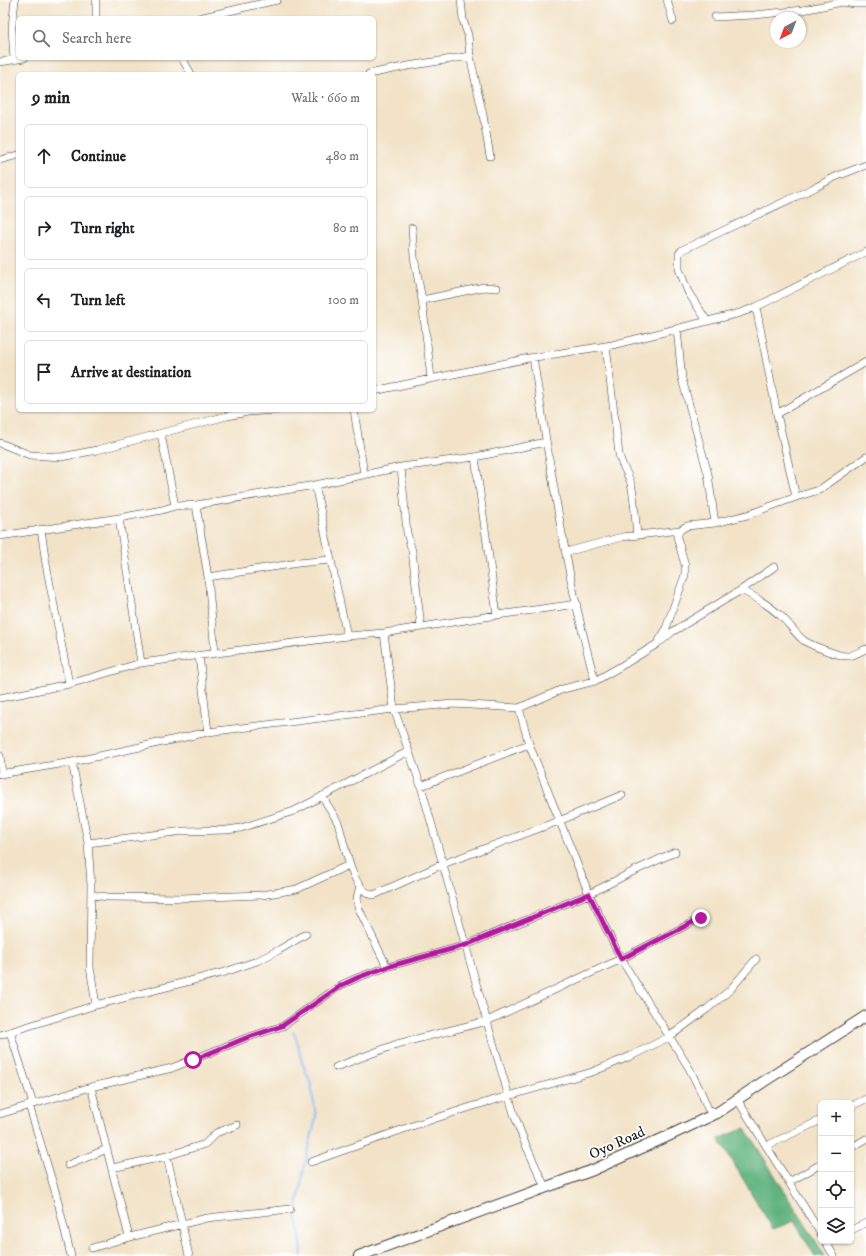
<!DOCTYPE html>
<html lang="en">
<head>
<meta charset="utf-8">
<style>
  body { margin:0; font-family:"IM FELL DW Pica",serif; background:#f2f2f2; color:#202124 }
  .controls { position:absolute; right:12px; bottom:12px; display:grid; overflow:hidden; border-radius:6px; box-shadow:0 1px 3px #0004 }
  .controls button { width:36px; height:36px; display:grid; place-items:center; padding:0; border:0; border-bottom:1px solid #e0e0e0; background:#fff; color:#202124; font:20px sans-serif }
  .compass { position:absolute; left:770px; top:12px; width:36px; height:36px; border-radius:50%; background:#fff; box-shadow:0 1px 3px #0004; rotate:222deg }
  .stop { position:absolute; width:12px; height:12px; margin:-9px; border:3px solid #b5179e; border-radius:50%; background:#fff }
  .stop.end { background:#b5179e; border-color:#fff; box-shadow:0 1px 4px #0008 }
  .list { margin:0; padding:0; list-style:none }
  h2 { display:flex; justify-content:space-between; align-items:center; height:52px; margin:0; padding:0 16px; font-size:17px }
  h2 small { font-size:13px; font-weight:400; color:#757577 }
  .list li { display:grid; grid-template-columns:26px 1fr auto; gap:12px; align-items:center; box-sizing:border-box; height:64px; margin:0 8px 8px; padding:0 8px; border:1px solid #e0e0e0; border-radius:6px }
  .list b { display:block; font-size:15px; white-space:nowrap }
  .list em { font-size:13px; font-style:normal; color:#757577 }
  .icon { flex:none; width:22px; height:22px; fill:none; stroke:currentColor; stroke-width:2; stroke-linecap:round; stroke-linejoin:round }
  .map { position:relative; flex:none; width:866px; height:1256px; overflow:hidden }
  .search { position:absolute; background:#fff; box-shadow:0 1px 3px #0004; left:16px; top:16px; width:360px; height:44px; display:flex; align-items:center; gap:10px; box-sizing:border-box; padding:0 14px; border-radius:6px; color:#757577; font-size:15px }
  .panel { position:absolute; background:#fff; box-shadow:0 1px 3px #0004; left:16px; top:72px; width:360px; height:340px; border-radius:6px }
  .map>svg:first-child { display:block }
  .forest { fill:#60b27e; stroke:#3e674d }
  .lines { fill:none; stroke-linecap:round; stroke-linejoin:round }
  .stream { stroke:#8abaf6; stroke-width:2 }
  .minor-casing { stroke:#3c3a36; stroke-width:8 }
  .highway-casing { stroke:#3c3a36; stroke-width:12 }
  .minor { stroke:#fff; stroke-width:7 }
  .highway { stroke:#fff; stroke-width:10 }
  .route { stroke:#b5179e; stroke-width:5 }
  .labels { text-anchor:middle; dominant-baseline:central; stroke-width:3.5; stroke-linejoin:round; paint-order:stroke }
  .street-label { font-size:15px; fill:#1c1c1c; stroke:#fff }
</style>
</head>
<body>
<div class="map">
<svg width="866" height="1256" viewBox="0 0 866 1256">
  <rect width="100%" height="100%" fill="#fff"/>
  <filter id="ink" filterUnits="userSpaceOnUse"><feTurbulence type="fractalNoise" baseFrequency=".025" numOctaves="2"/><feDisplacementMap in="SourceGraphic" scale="8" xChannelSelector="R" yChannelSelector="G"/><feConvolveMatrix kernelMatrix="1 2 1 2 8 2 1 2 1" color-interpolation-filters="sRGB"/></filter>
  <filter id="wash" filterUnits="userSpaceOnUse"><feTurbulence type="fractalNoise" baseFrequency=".012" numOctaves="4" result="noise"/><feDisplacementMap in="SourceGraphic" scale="16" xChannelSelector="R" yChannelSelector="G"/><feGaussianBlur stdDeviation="0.9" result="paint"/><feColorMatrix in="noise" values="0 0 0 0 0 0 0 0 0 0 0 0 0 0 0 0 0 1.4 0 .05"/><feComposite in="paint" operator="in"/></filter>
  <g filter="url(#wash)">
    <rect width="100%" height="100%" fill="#f2e3c8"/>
    <!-- forest -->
    <path class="forest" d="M745,1128l80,128h-10l-21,-35 -21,8 -54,-90z"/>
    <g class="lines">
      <!-- stream -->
      <path class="stream" d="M293,1032l3,6 6,24 9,22 5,33 -12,51 -8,47 4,18 2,23"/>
    </g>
  </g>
  <g filter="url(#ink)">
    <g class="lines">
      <!-- minor casing -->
      <g class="minor-casing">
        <path id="minor" d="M96,0v18
          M461,0l2,20 5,15 2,21 13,59 7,41
          M667,0l6,21
          M715,17l39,-2 49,-5 39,-8 13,2h11
          M199,18l78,-18
          M182,58l9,16
          M14,60l-2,-33 3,-27
          M0,62l24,-4
          M369,74l39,-8 62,-10
          M0,160l18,-5
          M412,228l2,29 8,43 9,78
          M422,300l62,-13 13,1
          M756,307l21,107 19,83
          M707,321l-19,-29 -9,-23v-15l3,-4 134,-63 19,-10 31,-12
          M677,329l5,50 26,95 7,49
          M606,346l13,108c2,11 9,19 12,30 4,16 4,34 6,51
          M533,357c17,108 33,218 62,324
          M374,391l155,-33 83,-13 128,-32 16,-6 110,-55
          M354,410l10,64
          M777,414l89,-52
          M161,434l14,72
          M0,443l30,12 31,2 36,-7 130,-34 21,-4 28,-2
          M475,457l22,158
          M401,467l6,66 5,18 9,76
          M315,485l32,151
          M196,505l12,72 7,76
          M119,518l22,145
          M41,529l5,35 23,120
          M0,536l119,-18 43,-8 13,-4 21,-1 119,-20 86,-18 74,-10 71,-15
          M566,552l56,-15 58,-7
          M208,577l90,-14 32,-3
          M741,590c15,7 29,16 41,27 7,7 13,16 21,23 7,5 37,17 46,16 5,-1 12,-5 17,-7
          M384,633l10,76 27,77 62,222 31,106 10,27 21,46
          M661,641l11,-9 69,-42 33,-23
          M199,655l9,77
          M0,698l69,-14 72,-21 206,-27 37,-3 113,-18 80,-11
          M519,708l10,36 60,150 32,65 68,109 12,24 7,17 9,4
          M0,756l2,18
          M72,762l16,81 3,42 -1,82 6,38
          M0,774l72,-12 136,-30 186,-23 60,-5 65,4 44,-19 32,-8 28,-16 34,-21 8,-13 20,-56v-10l-8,-28 3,-7 7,-4 28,-3 32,-8 49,-18 23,-7 47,-33
          M421,786l108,-42
          M322,796c5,9 12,18 16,27 7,18 12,69 36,72l69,-31 116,-43 63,-26
          M88,843l96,-12 43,-1 14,-2 53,-17 115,-60
          M360,885l-3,13 1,9 29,60
          M91,895l17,2 73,1 81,-3 35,-6 52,-24
          M10,1032l23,72
          M0,1035l96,-30 129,-33 32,-11 22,-11 27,-16
          M336,1067l61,-23 90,-23 134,-62 80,-41
          M91,1087l38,150
          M737,1099l84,135
          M29,1105l27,89 15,62
          M851,1106l15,-7
          M0,1114l91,-27 81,-19 74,-30 37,-12 58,-41 18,-8 28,-10 79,-22 123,-51 43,-22 43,-20
          M766,1146l55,-26
          M851,1148l15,-9
          M167,1156l22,100
          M311,1162l104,-37 62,-20 115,-33 39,-16 38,-19 38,-28 23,-19 26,-31
          M68,1165l39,-16
          M112,1168l55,-12 38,-12 11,-11 21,-8
          M789,1182l32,-18
          M851,1230l15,-7
          M825,1241l9,15
          M92,1248l30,-9 85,-21 83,-9"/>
      </g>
      <!-- highway casing -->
      <g class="highway-casing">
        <path id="highway" d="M359,1256l234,-86 71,-32 53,-25 46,-31 103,-66"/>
      </g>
      <!-- minor -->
      <use href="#minor" class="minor"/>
      <!-- highway -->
      <use href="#highway" class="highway"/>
    </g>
  </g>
  <g class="lines" filter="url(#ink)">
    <!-- route -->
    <path class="route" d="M193,1060l53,-22 36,-12 60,-41 17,-8 28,-10 79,-22 123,-51 32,65 80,-41"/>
  </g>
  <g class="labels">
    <!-- street labels -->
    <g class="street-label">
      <text transform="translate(617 1143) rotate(-24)">Oyo Road</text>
    </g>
  </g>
</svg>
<div class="controls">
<button>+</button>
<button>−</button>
<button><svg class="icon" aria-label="locate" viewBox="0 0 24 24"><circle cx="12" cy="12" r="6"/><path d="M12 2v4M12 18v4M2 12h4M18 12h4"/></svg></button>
<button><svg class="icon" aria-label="layers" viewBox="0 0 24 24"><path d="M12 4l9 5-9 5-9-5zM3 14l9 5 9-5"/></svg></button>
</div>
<svg class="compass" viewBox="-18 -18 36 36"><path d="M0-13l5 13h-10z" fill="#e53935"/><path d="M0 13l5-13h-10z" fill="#757577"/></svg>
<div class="stop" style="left:193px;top:1060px"></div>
<div class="stop end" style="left:701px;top:918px"></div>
<div class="search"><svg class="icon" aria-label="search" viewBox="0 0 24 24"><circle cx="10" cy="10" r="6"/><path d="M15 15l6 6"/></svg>Search here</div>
<section class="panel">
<h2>9 min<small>Walk · 660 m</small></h2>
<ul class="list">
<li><svg class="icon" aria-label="ahead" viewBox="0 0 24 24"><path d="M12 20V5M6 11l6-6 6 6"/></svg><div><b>Continue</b></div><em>480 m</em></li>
<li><svg class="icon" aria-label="right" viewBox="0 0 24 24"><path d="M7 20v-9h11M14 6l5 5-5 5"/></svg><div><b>Turn right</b></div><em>80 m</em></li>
<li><svg class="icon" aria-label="left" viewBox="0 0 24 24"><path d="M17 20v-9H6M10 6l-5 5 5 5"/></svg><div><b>Turn left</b></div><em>100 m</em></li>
<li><svg class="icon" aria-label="arrive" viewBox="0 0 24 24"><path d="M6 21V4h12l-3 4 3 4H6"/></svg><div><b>Arrive at destination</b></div></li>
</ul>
</section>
</div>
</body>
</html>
